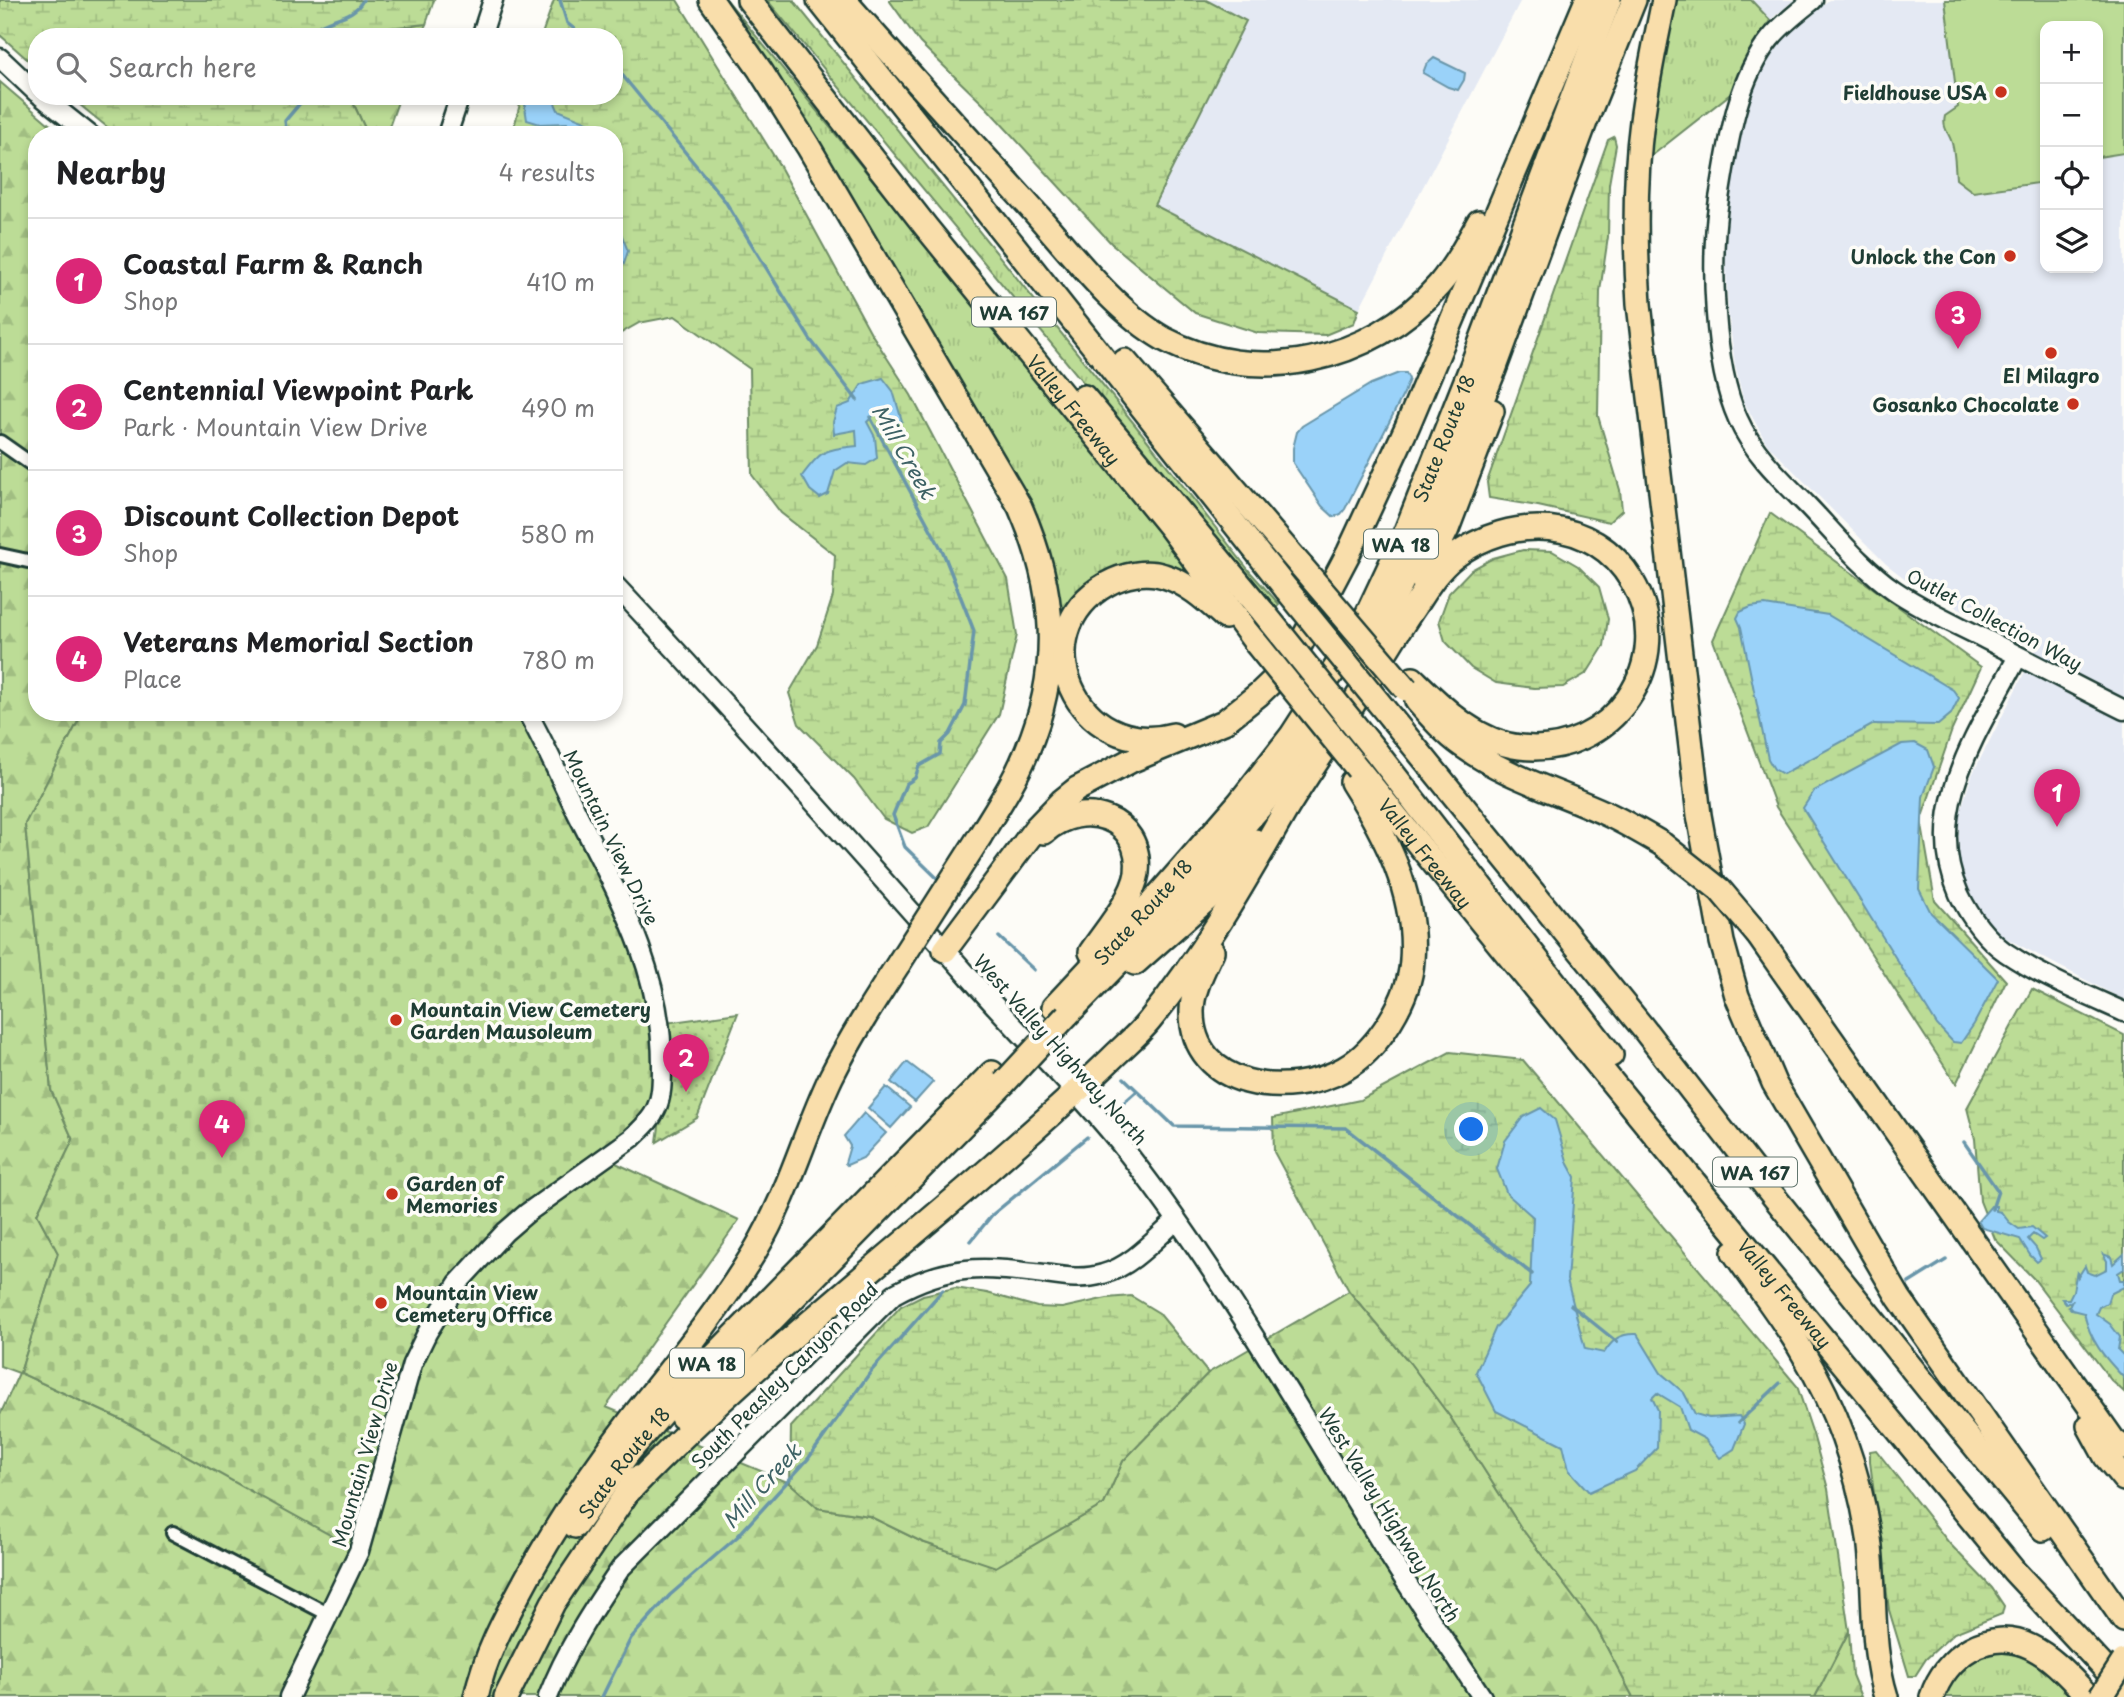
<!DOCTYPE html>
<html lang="en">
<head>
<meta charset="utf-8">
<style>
  body { margin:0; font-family:"Playpen Sans",sans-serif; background:#f2f2f2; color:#202124 }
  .controls { position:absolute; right:21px; top:21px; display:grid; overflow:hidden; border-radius:14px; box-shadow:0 4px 10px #0003 }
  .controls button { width:63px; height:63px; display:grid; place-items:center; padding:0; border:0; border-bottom:2px solid #e0e0e0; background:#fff; color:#202124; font:35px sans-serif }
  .you { position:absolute; left:1472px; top:1130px; width:24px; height:24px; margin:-18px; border:5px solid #fff; border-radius:50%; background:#1a73e8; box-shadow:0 0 0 10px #1a73e833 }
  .badge { display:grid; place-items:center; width:46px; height:46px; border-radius:50%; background:#db2777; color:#fff; font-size:23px; font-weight:700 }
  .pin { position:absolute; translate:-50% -58px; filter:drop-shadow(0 2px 4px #0008) }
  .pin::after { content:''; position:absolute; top:37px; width:24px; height:21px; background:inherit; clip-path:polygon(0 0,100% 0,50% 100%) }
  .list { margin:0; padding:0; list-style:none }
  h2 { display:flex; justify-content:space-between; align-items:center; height:91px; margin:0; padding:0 28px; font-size:30px }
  h2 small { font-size:23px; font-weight:400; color:#757577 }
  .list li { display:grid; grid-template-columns:46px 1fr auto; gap:21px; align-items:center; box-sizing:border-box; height:126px; padding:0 28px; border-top:2px solid #e0e0e0 }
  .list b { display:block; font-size:26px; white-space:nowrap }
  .list p { margin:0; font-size:23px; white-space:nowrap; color:#757577 }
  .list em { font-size:23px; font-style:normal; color:#757577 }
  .icon { flex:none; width:38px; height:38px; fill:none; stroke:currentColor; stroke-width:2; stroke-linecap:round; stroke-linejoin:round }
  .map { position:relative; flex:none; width:2124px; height:1697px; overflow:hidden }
  .search { position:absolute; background:#fff; box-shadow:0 4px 10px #0003; left:28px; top:28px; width:595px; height:77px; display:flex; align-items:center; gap:18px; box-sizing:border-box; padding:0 24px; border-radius:28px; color:#757577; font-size:26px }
  .panel { position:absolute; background:#fff; box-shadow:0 4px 10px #0003; left:28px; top:126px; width:595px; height:595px; border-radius:28px }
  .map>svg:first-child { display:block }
  .built { fill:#e4e9f3; fill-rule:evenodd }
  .grass { fill:url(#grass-tufts); stroke:#6e8c65; stroke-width:2 }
  .forest { fill:url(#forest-firs); stroke:#6e8c65; stroke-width:2 }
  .wetland { fill:url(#wetland-marsh); stroke:#6e8c65; stroke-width:2 }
  .cemetery { fill:url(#cemetery-stones); stroke:#6e8c65; stroke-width:2 }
  .park { fill:url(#park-dots); stroke:#6e8c65; stroke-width:2 }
  .garden { fill:#bcdc96; stroke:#6e8c65; stroke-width:2 }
  .water { fill:#9ad2f9; stroke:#6996aa; stroke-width:2 }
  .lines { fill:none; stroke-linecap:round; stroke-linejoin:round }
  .stream { stroke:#6996aa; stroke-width:3.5 }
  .street-casing { stroke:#1f3d34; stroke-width:18 }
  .secondary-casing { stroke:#1f3d34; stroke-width:23 }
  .highway-casing { stroke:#1f3d34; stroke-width:28 }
  .street { stroke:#fdfcf7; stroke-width:12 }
  .secondary { stroke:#fdfcf7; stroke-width:18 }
  .highway { stroke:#f9deab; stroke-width:23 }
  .highway-bridge-casing { stroke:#1f3d34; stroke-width:28; stroke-linecap:butt }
  .highway-bridge { stroke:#f9deab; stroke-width:23 }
  .poi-dot { fill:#c8321e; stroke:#fdfcf7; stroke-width:2.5 }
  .labels { text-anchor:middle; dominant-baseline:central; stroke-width:7; stroke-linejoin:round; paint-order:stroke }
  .shield { fill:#fdfcf7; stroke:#62766e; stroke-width:2 }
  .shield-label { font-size:18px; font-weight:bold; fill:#1f3d34 }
  .poi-label { font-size:19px; font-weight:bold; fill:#1f3d34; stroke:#fdfcf7; text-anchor:end }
  .street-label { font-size:19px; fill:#1f3d34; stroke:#fdfcf7 }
  .water-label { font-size:21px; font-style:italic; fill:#3e6265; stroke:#fdfcf7 }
</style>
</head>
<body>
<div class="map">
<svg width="2124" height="1697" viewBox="0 0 2124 1697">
  <defs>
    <pattern id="grass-tufts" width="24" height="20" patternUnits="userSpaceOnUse" patternTransform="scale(1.75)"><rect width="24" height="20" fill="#bcdc96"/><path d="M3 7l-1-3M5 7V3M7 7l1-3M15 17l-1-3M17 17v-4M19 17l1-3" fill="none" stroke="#a1be82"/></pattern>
    <pattern id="forest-firs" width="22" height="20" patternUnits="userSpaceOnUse" patternTransform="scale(1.75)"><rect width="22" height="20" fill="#bcdc96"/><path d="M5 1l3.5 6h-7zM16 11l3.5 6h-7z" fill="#a1be82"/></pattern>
    <pattern id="wetland-marsh" width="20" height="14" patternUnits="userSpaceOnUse" patternTransform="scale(1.75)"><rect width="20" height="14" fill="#bcdc96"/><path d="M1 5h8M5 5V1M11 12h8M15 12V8" fill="none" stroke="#a1be82"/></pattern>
    <pattern id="cemetery-stones" width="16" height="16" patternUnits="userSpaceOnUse" patternTransform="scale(1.75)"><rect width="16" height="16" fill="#bcdc96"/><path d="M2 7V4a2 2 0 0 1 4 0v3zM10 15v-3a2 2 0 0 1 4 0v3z" fill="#a1be82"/></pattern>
    <pattern id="park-dots" width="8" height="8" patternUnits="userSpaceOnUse" patternTransform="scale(1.75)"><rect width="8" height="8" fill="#bcdc96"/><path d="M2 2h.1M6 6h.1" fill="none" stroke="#a1be82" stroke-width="1.8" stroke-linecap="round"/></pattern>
  </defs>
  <rect width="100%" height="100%" fill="#fdfcf7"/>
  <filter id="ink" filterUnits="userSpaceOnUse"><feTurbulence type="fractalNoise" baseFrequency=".0143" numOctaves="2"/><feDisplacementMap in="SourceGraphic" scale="14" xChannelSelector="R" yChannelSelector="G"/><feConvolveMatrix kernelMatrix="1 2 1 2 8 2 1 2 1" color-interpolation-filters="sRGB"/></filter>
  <g filter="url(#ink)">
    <!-- built -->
    <path class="built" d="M1206,0h315l-162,309 -206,-104 93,-183z
      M1751,0h43l-24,20z
      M1829,0h295v1000l-126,-66 -23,-27 -17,-45 1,-46 13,-41 66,-129 -121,-58 -31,-24 -119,-120 -23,-42 -9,-37 -7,-55 -3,-69 9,-72 14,-71 26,-54zM2045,26h53v242h-53z"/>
    <!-- grass -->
    <path class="grass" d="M718,0h9l468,578 -66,-10 -68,71 -8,-55z
      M767,0h26l351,436 107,137 28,31 -5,9z
      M1673,0h78l19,20 -36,71 -85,67v-30z
      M1997,1652l26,4 20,12 28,29h-130c19,-31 21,-35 56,-45z"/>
    <!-- forest -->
    <path class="forest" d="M426,24l-5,13h-61l18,-8z
      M0,82l62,53h-25v577h46l-58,112 26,266 22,50 -36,74 21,39 -38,120 102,47 273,-3 63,-134 147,-125 134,62 -133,187 184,76 28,25 51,8 53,26 74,24 108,-62 19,-43 85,-88 141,-82 61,72 41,55 69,108 76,101 37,70h-1633v-282l19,-42 -19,-7z
      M350,96h50l-11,31v8h-21z
      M1849,1631l3,44 9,22h-46z"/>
    <!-- wetland -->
    <path class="wetland" d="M0,0h434l-8,24 -48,5 -18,8h-323v31l-37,-33z
      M554,0h123l100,161 94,172 40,62 97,184 9,56 -18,79 -71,113 -16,6 -28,-14 -30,-40 -55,-55 -10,-31 28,-48 16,-49 2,-41 -54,-42 -29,-38 -2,-106 -75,-53 -36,7 -25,14v-202h-102l10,-39h92v-59h-73z
      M889,0h317l40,21 -92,184 205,104 -5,14 -29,12 -67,-2 -63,-20 -84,-70 -125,-136 -66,-64z
      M69,96h281l18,39h-251z
      M1614,137l2,8 -7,39 -1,53 -8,54 -2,125 22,74 2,20 -13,12 -71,-16 -49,-8 -2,-16 121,-342z
      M1770,513l211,154 -29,63 -31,90 14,81 71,80 -50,103 -180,-277 -63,-167z
      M1523,550l29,1 26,15 21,21 9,32 -4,27 -17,27 -24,14 -29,1 -38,-5 -25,-15 -26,-27 -6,-20 10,-28 22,-23 22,-12z
      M2032,989l92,46v357l-13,-12 -77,-101 -39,-40 -15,-38 -5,-62 -8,-31z
      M1450,1052l73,8 274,326 16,48 15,55 21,142 -34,66h-182l-37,-70 -76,-101 -69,-108 -41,-55 -61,-72 -75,-139 -1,-34 87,-18z
      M955,1288l32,5 50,14 25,1 45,-10 24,-2 28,17 49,60 -85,88 -19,43 -108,63 -74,-25 -53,-26 -51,-8 -28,-25 1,-56 110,-121 22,-11z
      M1876,1450l74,94 42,44 12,18 -2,8 -48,19 -28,26 -11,17h-6l-20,-66 -19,-148v-11z"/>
    <!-- cemetery -->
    <path class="cemetery" d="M83,712h444l20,40 109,250v107l-129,104 -100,120 -68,218 -237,-131 -102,-47 38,-120 -21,-39 36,-74 -22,-50 -26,-266z"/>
    <!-- park -->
    <path class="park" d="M738,1013l-41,105 -40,24 10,-77 -2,-42z"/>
    <!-- garden -->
    <path class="garden" d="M1945,0h179v153l-26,4v-131h-53v156l-72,10 -17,-13c-1,-12 -1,-25 -4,-36 -3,-11 -10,-14 -7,-27l13,-9z"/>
    <!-- water -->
    <path class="water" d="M1434,58l31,15 -1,7 -6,10 -10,-3 -25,-14 3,-8z
      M527,96h25l6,14 32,13 6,12h-26l-3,-12 -27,1 -13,-4 -2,-13z
      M614,230l6,1 8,20 -4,13 -10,-7z
      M1399,373h7l3,6 -5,14 -59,116 -4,5 -7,3 -12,-11 -29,-43v-15l4,-16 5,-6 69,-42z
      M883,378l10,13 9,30 -5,2 -21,-10 -9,9 8,15 2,21 -11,7 -19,-2 -12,8 -7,23 -8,4 -10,-8 -8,-14c20,-27 22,-26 55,-30l-1,-16 -22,4 -1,-12 4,-14 13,-5 12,-19z
      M1765,605l63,10 125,75 6,8 -8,16 -13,11 -64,-1 -91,50 -9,-5 -6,-10 -27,-132 -4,-9 3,-6 11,-5z
      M1915,743l13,7 6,17 -11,30 -4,92 12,24 67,66 -24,45 -13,19 -8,-1 -16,-17 -134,-217 11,-17 88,-47z
      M907,1062l26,20 -18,20 -24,-20z
      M886,1087l24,20 -19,21 -23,-20z
      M1541,1108l14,12 13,44 7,13 -8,103 18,69 19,4c9,-14 16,-20 33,-19l24,39 23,20 11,21 14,4 30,-2 5,8 -10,25 -14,9 -15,-19 -17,-9 -8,-23 -23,-14 -5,5 6,12 -1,38 -22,23 -46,21 -20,-22 -6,-25 -67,-34 -20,-39 20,-45 34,-41 3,-69 -26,-23 -10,-25 8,-28 18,-24z
      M864,1113l22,20 -23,25 -16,7 -2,-2 5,-17 -6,-10z
      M1991,1206h5v5l5,1 8,10 10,7 13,-2 13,11 -3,2 -9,-6 -5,5 8,9 5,11 -4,3 -7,-7 -10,-16 -38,-11 -4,-7z
      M2103,1254l8,3 2,7 11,-10v15l-6,4 2,7h4v7l-14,7 -3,9 -8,4 -3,7 14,10 10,13 -2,13 6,6v22c-20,-21 -34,-37 -40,-65l-12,-3 -3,-3 3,-6 -6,3 -4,-5h7l4,-8 4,-20 1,6 7,-11 2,6 8,3 12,-6v-8z"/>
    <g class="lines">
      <!-- stream -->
      <path class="stream" d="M560,0l7,23 17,14
        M309,37c11,-22 42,-14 54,-37
        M614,65l111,136 85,138 47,61
        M287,135l-2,-14 21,-25
        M870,417l73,135 31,79 -9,74 -15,29 -9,9 -1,11 -21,12 -4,12 -9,6 -13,31 12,32 32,31
        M999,937l35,33
        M1124,1078l50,48 172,2 186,146
        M1120,1106l17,-15
        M1964,1142l34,49 -6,18
        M971,1241l21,-26 95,-78
        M1909,1283l37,-23
        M1571,1305l46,37
        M1739,1422l41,-39
        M602,1697l29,-59 39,-43 67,-58 71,-78 64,-89 71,-80"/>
      <!-- street casing -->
      <g class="street-casing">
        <path id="street" d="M0,442l37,26
          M0,555l37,8
          M173,1533l157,82"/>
      </g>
      <!-- secondary casing -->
      <g class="secondary-casing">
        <path id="secondary" d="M1813,0c-15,12 -31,24 -43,39 -35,44 -42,107 -51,160 -9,59 -6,165 19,220 15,34 43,60 69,86 28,29 54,62 87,85 29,20 62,34 93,50 46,23 91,47 137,70
          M481,37l12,-37
          M0,58l37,35
          M41,96l49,39
          M447,135l13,-39
          M614,584c122,130 240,263 358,396 51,59 109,113 157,175 93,120 168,252 248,381 33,55 70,107 105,161
          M2018,656c-38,74 -97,153 -59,238 11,23 25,43 46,58 37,25 79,42 119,60
          M289,1697l70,-146 53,-187 15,-31 31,-50 47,-51 22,-19 105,-75c9,-9 19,-17 24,-29 6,-12 6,-28 6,-42 1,-93 -42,-169 -83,-250 -17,-35 -33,-71 -52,-105
          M548,1697c18,-47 45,-88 73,-129l273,-274c57,-31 88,-27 151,-20 20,3 38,6 58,0 29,-8 52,-35 74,-54"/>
      </g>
      <!-- highway casing -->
      <g class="highway-casing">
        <g id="highway">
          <path d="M711,0l49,70 48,76 212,361c36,82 42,160 7,244 -12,30 -30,57 -47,85"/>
          <path id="s1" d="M749,0l177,227 244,300 86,116"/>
          <path d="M819,0l468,590"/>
          <path d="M844,0c64,73 130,145 195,217 36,41 77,95 125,122 91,49 208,23 275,-54 16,-19 28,-41 40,-63"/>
          <path d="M1664,0c-8,40 -17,81 -22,121 -8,61 -7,122 -3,183l60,511 23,127 15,54 37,87 125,215 225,322"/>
          <path d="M1125,361l176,205"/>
          <path d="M1084,397l180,216"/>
          <path d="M1422,579l25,-50 45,-118"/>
          <path d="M1362,661l70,-139 62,-152 91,-248 49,-122"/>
          <path d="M1417,701c14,16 28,32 46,45 43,31 94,45 142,67 20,9 38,20 57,31"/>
          <path d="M1392,719l251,309 124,160 179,223 97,118"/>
          <path d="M1173,735c-96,26 -153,-102 -66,-151 16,-9 39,-14 57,-8 24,7 43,25 61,41"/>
          <path d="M1377,753l234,302"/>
          <path id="s2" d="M1358,769c204,254 412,506 620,758l36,44 110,118"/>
          <path d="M1044,832c38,-34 99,-16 93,41 -4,26 -32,58 -46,79"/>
          <path d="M1758,935l356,506 10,7"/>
          <path d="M945,950l91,-122 26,-27 15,-12 53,-28 94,-39 35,-28 24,-23 17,-26 49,-93 58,-125 180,-427"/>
          <path d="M1212,951c-8,18 -20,39 -20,60 -1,79 98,89 152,58 34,-19 66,-71 68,-109 5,-65 -27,-126 -60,-178"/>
          <path d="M1135,963l79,-70 41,-52"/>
          <path id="s3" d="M1054,1007l103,-110 82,-94 53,-68 68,-105 45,-96 68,-171 136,-363"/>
          <path d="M1067,1015l107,-110 86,-98 56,-72"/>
          <path d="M1734,1252c23,34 49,66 69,101 34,56 56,121 66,185 7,53 1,108 17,159"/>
          <path d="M682,1417l78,-85 244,-249"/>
          <path d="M2089,1426l17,31 18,22"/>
          <path d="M629,1491c113,-118 242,-219 365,-326 40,-35 79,-69 117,-106 13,-13 28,-25 39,-39 51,-63 91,-132 131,-202 23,-40 51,-77 74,-117 20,-31 38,-63 59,-94 12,-18 23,-37 40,-50 56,-43 140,-41 178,24 48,81 -21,177 -112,166 -44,-5 -77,-39 -107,-68"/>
          <path id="s4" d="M575,1526l53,-73 57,-67 307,-313"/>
          <path d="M476,1697c9,-43 31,-82 52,-121 32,-57 68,-111 108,-163 42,-53 84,-104 119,-162 33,-55 49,-117 76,-174 20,-40 44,-77 68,-114"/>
          <path d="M506,1697l47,-94 84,-125"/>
          <path d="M1932,1697c13,-41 57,-71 99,-50 23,11 41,33 58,50"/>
        </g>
      </g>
      <!-- street -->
      <use href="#street" class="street"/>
      <!-- secondary -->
      <use href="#secondary" class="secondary"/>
      <!-- highway -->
      <use href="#highway" class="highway"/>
      <!-- highway-bridge casing -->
      <g class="highway-bridge-casing">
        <path id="highway-bridge" d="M1301,566l105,123
          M1287,590l105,129
          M1264,613l113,140
          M1256,643l102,126
          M1662,844l58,46 38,45
          M899,963l81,-127
          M1004,1083l63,-68
          M2101,1697l23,-36"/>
      </g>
      <!-- highway-bridge -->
      <use href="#highway-bridge" class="highway-bridge"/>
    </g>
  </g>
  <!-- markers -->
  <g class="poi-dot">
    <circle cx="2001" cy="92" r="7"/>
    <circle cx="2010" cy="256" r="7"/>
    <circle cx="2051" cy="353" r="7"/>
    <circle cx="2073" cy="404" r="7"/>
    <circle cx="396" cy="1020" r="7"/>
    <circle cx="392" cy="1194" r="7"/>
    <circle cx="381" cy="1303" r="7"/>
  </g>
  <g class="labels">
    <!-- shield labels -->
    <g class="shield">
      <rect x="972" y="297.5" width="84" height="29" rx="5"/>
      <rect x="1364" y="529.5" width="74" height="29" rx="5"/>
      <rect x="1713" y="1157.5" width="84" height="29" rx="5"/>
      <rect x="670" y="1348.5" width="74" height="29" rx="5"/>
    </g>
    <g class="shield-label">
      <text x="1014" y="312">WA 167</text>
      <text x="1401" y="544">WA 18</text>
      <text x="1755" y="1172">WA 167</text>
      <text x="707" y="1363">WA 18</text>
    </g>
    <!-- poi labels -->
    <g class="poi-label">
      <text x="1987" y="92">Fieldhouse USA</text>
      <text x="1996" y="256">Unlock the Con</text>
      <text x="2051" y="375" text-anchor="middle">El Milagro</text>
      <text x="2059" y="404">Gosanko Chocolate</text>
      <text x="410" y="1009" text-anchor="start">Mountain View Cemetery<tspan x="410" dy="22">Garden Mausoleum</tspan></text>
      <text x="406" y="1183" text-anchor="start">Garden of<tspan x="406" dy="22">Memories</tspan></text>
      <text x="395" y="1292" text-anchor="start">Mountain View<tspan x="395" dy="22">Cemetery Office</tspan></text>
    </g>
    <!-- street labels -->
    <g class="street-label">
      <text stroke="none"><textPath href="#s1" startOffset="523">Valley Freeway</textPath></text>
      <text stroke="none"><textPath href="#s3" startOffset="696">State Route 18</textPath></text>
      <text transform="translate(1995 619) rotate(28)">Outlet Collection Way</text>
      <text transform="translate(612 837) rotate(64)">Mountain View Drive</text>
      <text stroke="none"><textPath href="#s2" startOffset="108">Valley Freeway</textPath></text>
      <text stroke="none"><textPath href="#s3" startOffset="130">State Route 18</textPath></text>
      <text transform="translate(1061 1049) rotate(48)">West Valley Highway North</text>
      <text stroke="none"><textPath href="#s2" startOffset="676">Valley Freeway</textPath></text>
      <text transform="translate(784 1375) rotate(-45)">South Peasley Canyon Road</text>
      <text transform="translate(364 1454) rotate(-74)">Mountain View Drive</text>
      <text stroke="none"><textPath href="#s4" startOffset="80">State Route 18</textPath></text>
      <text transform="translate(1390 1514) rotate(58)">West Valley Highway North</text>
    </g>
    <!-- water labels -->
    <g class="water-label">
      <text transform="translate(905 451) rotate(60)">Mill Creek</text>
      <text transform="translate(761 1485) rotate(-48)">Mill Creek</text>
    </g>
  </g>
</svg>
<div class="controls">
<button>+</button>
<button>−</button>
<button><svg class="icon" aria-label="locate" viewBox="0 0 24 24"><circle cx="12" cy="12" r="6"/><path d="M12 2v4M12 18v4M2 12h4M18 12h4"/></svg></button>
<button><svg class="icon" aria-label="layers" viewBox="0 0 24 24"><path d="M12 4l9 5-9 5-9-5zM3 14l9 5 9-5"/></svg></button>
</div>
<div class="you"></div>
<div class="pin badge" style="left:2057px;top:827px">1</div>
<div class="pin badge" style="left:686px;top:1092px">2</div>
<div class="pin badge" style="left:1958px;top:349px">3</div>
<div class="pin badge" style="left:222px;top:1158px">4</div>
<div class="search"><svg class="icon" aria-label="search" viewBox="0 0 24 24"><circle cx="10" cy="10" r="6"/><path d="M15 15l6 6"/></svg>Search here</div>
<section class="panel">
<h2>Nearby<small>4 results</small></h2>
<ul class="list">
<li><span class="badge">1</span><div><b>Coastal Farm &amp; Ranch</b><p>Shop</p></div><em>410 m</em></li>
<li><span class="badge">2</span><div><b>Centennial Viewpoint Park</b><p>Park · Mountain View Drive</p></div><em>490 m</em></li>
<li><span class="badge">3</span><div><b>Discount Collection Depot</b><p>Shop</p></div><em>580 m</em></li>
<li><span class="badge">4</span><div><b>Veterans Memorial Section</b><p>Place</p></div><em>780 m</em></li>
</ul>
</section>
</div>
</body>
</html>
